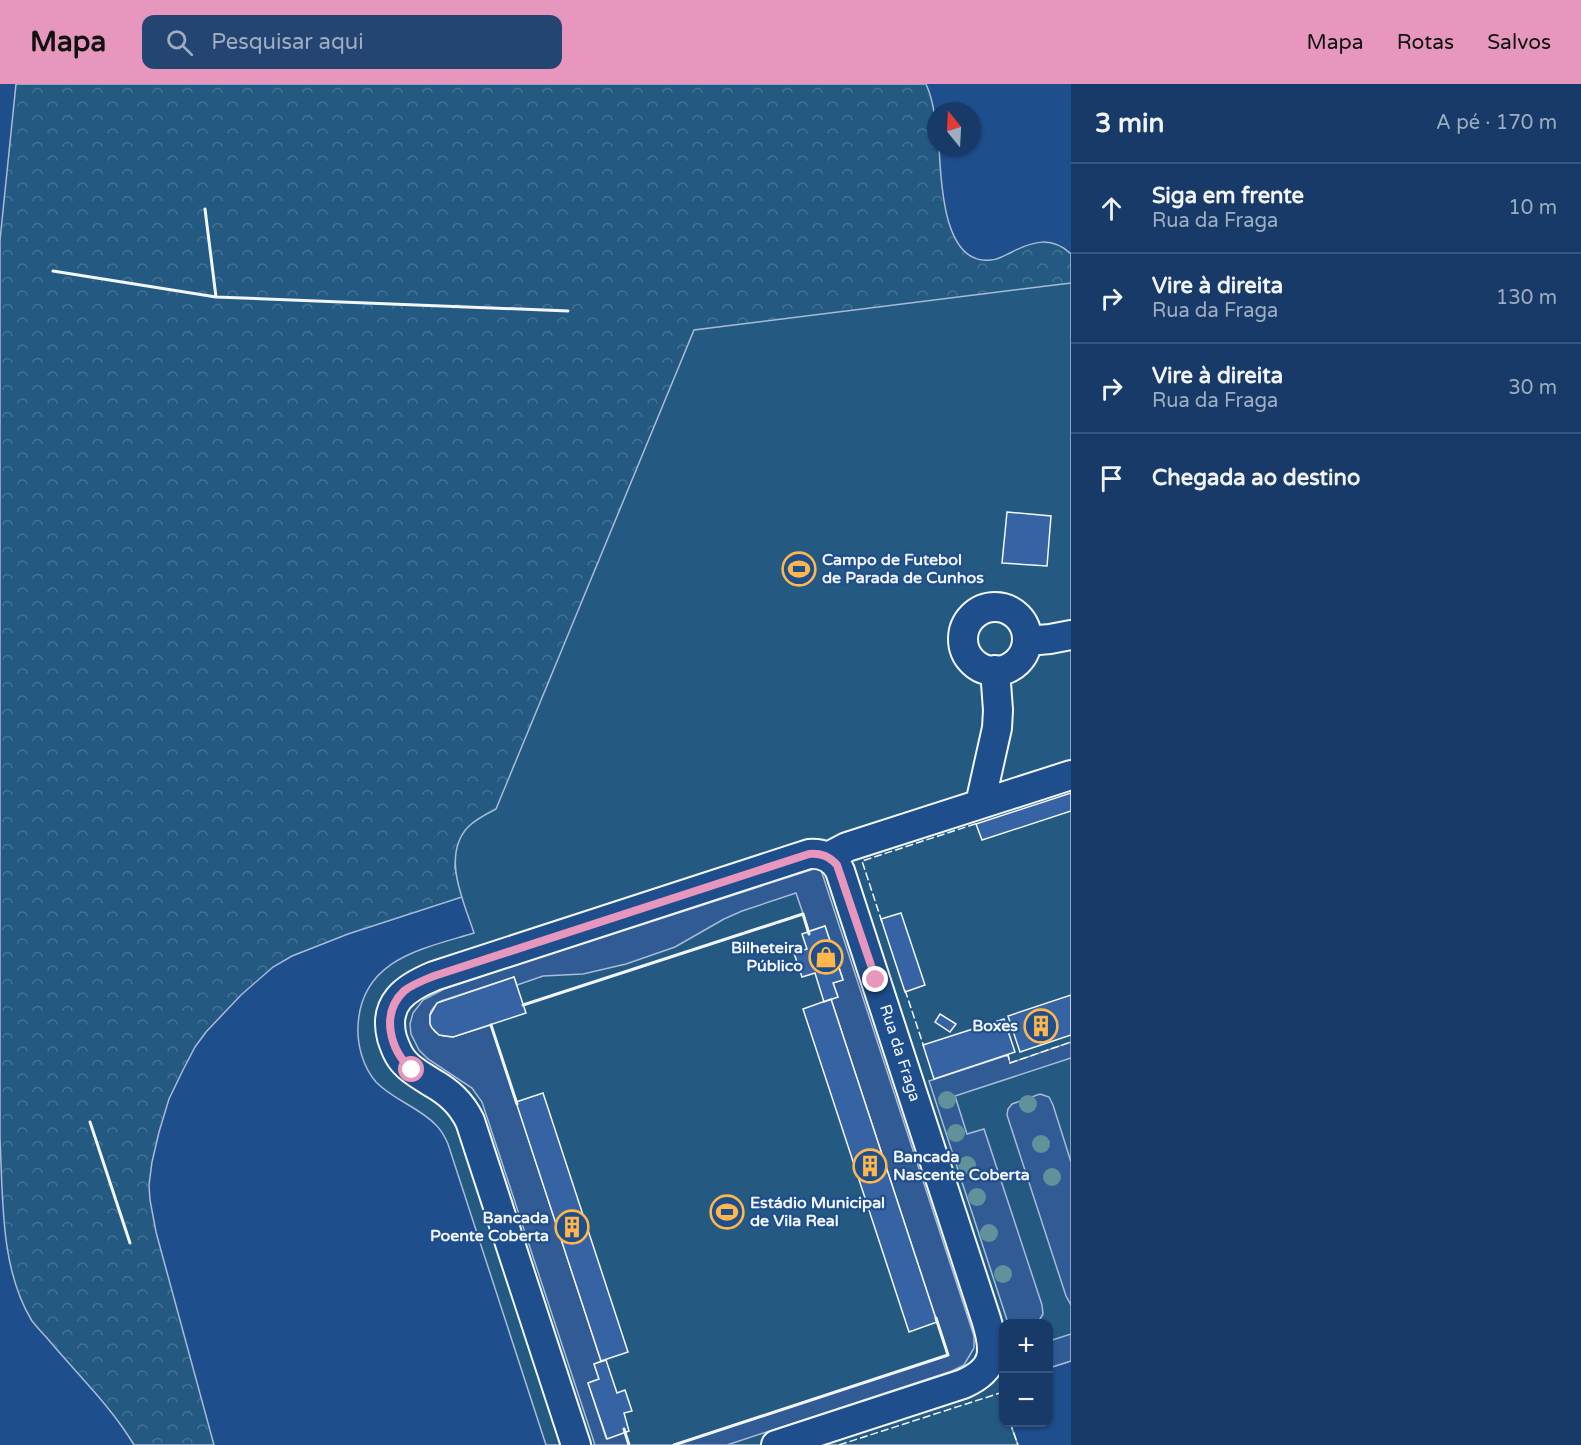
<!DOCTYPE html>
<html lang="pt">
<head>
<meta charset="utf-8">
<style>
  body { margin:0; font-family:"Varela Round",sans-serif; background:#244571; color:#f1f3f6 }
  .controls { position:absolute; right:18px; bottom:18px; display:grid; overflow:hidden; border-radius:12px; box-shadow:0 2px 4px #0004 }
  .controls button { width:54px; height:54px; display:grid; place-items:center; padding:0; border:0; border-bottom:2px solid #36547d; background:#173a69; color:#f1f3f6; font:30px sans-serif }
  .compass { position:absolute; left:927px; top:18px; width:54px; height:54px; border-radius:50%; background:#173a69; box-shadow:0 2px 4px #0004; rotate:342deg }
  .stop { position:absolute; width:18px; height:18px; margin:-14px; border:4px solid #e797bd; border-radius:50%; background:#fff }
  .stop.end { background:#e797bd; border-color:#fff; box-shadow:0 2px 6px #0008 }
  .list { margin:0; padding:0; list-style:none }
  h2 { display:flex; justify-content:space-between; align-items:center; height:78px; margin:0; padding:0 24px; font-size:26px }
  h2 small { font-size:20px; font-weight:400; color:#9eadc0 }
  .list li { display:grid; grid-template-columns:39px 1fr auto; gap:18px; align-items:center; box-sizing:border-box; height:90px; padding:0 24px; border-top:2px solid #36547d }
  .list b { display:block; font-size:22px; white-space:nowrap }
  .list p { margin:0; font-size:20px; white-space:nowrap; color:#9eadc0 }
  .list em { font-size:20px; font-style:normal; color:#9eadc0 }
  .icon { flex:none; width:33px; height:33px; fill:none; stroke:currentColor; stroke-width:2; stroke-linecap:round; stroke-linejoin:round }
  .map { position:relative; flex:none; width:1071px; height:1361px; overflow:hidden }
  header { display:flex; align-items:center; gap:36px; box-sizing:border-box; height:84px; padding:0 30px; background:#e797bd; color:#111 }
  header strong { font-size:28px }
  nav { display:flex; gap:33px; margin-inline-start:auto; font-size:21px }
  .search { width:420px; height:54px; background:#244571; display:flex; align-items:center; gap:15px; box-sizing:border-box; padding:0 21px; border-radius:12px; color:#9eadc0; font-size:22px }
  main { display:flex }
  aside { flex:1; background:#173a69 }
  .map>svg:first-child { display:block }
  .forest { fill:url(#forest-crowns); stroke:#a8bbd7; stroke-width:1.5 }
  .pitch { fill:#245a82; stroke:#a8bbd7; stroke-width:1.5 }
  .parking { fill:#305b95; stroke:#a8bbd7; stroke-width:1.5 }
  .building { fill:#3563a3; stroke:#f2f6ff; stroke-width:1.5 }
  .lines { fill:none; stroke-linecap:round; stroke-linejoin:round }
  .minor-casing { stroke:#f2f6ff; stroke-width:32 }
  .minor { stroke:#1f4e8c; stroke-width:28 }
  .fence { stroke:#f2f6ff; stroke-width:1.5; stroke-dasharray:8 3; stroke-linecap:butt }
  .wall { stroke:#f2f6ff; stroke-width:3 }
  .tree { fill:#61919a }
  .route { stroke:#e797bd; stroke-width:8 }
  .labels { text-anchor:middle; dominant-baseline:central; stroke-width:4.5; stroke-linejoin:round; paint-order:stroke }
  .poi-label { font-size:16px; font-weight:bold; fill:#f2f6ff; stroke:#1f4e8c; text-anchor:start }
  .street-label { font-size:16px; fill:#f2f6ff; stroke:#1f4e8c }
</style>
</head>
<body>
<header>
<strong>Mapa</strong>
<div class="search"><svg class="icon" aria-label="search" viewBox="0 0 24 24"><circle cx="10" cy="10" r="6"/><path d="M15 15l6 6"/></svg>Pesquisar aqui</div>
<nav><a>Mapa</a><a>Rotas</a><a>Salvos</a></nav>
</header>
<main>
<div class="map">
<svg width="1071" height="1361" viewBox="0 0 1071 1361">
  <defs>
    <pattern id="forest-crowns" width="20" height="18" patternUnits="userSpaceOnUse" patternTransform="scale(1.5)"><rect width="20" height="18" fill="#245a82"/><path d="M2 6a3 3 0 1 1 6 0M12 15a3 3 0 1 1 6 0" fill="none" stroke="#447295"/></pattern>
  </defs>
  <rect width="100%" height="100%" fill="#1f4e8c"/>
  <!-- forest -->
  <path class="forest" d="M16,0h910c9,20 10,41 10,63h3c2,31 3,119 52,113 7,0 14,-5 21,-8 21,-11 40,-16 59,2v178l-457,275 -158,147 -1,14 7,29 -114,37 -56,22 -19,11 -32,28 -35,37 -11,15 -12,23 -14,29 -10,33 -7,30 -3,23 1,15 6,32 58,213h-80c-23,-39 -58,-72 -87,-107 -5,-5 -10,-11 -15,-17 -32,-52 -29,-123 -32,-183v-898z"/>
  <!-- pitch -->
  <path class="pitch" d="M1071,199v1078l-22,7 -1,-44h-44l-1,68 -3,2 3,11 1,17 6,1 8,22h-472l-98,-301c-3,-7 -7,-14 -12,-19 -17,-18 -43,-25 -60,-43 -13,-15 -19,-37 -18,-56 3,-67 64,-77 116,-93 -10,-31 -33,-77 -6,-106 8,-8 18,-13 28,-18l198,-479z"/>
  <!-- parking -->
  <path class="parking" d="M820,783l154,469v12l-10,17 -12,6 -225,74h-53l274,-90 -117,-356 7,-2 -5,-14 10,-4 -18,-53 -16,5 -13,-38 -54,18 -18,8 -49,28 -49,17 -43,10 -40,2 -26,9 -3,-8 -73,24 -4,2 -6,8 -1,4v9l5,8 8,4 10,1 38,-12 110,336 -7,3 5,15 -11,4 18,55 19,-6 4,13h-34l-113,-343 -10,-14 -44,-29 -9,-9 -8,-16 -1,-10 3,-11 10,-13 21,-11z
    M1071,958v16l-116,38 12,38 17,-5 58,176 1,9 -3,5 -2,2 -7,2h-23l-79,-242 79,-26 2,8z
    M1040,1010l9,3 4,8 18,57v143l-5,-9 -59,-181 1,-6 4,-5z
    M1071,1250v27l-22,7v-27z"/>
  <!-- building -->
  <path class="building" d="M1007,428l44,4 -4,50 -45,-3z
    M1071,709v18l-89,29 -6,-16z
    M901,829l24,72 -20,7 -24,-73z
    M825,842l18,54 -10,3 5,14 -14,5 -9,-29 -13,4 -8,-24 13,-4 -5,-15z
    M514,893l12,36 -73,24 -14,-2 -7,-7 -2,-4v-9l7,-12z
    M1071,911v40l-51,17 -12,-36z
    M831,915l106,323 -28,10 -106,-323z
    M940,930l16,10 -6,8 -15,-10z
    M1004,935l11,33 -81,27 -11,-34z
    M543,1009l85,259 -27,9 -85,-259z
    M606,1276l11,33 8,-3 7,21 -8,2 5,18 -22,8 -19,-56 11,-4 -5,-15z"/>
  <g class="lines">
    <!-- minor casing -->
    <g class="minor-casing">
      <path id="minor" d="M963 555a32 32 0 1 1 64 0a32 32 0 1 1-64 0Z
        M1027,557l23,-2 21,-4
        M980,720l17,-76 1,-18 -3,-40
        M828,773l19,-10 224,-72
        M576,1361l-106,-324c-9,-18 -21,-29 -39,-39 -9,-6 -19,-11 -26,-19 -7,-7 -10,-16 -13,-25 -9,-35 13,-50 42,-62l375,-122c14,-1 25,4 31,17l146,448c10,32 11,50 -23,65l-187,61"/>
    </g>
    <!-- minor -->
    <use href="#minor" class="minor"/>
    <!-- fence -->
    <path class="fence" d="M882,838l-20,-61 116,-38
      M905,906l19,57
      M1005,972l3,-1 2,8 61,-21
      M1010,1338l8,23
      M839,1361l161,-52 4,12"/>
    <!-- wall -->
    <path class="wall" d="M205,125l11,88
      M53,187l163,26 352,14
      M523,921l280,-91 6,20
      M491,941l26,79
      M90,1038l40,121
      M624,1345l5,16
      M674,1361l274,-90 -12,-37"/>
  </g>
  <!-- trees -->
  <g class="tree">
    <circle cx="947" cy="1016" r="9"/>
    <circle cx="1028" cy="1020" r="9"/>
    <circle cx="956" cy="1049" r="9"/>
    <circle cx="1041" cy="1060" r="9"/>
    <circle cx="967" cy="1081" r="9"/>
    <circle cx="1052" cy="1093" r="9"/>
    <circle cx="977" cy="1113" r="9"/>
    <circle cx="989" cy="1149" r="9"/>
    <circle cx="1003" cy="1190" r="9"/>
  </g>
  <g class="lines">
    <!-- route -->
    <path class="route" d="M412,986c-22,-20 -32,-56 -8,-79 9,-7 20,-11 30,-15l375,-122c12,-1 20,2 28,11l39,115"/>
  </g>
  <!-- icons -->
  <defs>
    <g id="stadium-ring" transform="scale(1.725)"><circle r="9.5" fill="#1f4e8c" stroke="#ffb74d" stroke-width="1.5"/><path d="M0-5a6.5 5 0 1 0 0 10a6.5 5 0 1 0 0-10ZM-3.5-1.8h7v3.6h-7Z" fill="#ffb74d"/></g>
    <g id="shop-ring" transform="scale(1.725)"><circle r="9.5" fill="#1f4e8c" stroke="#ffb74d" stroke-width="1.5"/><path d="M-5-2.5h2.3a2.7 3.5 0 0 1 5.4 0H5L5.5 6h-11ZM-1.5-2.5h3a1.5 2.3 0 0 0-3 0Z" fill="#ffb74d"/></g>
    <g id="building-ring" transform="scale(1.725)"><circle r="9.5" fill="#1f4e8c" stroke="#ffb74d" stroke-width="1.5"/><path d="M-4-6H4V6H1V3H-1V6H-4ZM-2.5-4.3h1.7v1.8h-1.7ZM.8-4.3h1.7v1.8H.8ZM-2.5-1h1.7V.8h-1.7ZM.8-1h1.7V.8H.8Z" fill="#ffb74d"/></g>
  </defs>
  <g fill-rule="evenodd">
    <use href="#stadium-ring" x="799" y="485"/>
    <use href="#shop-ring" x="826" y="873"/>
    <use href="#building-ring" x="1041" y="942"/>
    <use href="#building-ring" x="870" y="1082"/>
    <use href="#stadium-ring" x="727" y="1128"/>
    <use href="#building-ring" x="572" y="1143"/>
  </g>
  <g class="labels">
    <!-- poi labels -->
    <g class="poi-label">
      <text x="822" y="476">Campo de Futebol<tspan x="822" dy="18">de Parada de Cunhos</tspan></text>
      <text x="803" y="864" text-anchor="end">Bilheteira<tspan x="803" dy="18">Público</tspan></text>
      <text x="1018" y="942" text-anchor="end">Boxes</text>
      <text x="893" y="1073">Bancada<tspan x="893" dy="18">Nascente Coberta</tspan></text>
      <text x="750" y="1119">Estádio Municipal<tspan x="750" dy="18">de Vila Real</tspan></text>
      <text x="549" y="1134" text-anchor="end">Bancada<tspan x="549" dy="18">Poente Coberta</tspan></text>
    </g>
    <!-- street labels -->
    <g class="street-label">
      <text transform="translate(900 969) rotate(72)">Rua da Fraga</text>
    </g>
  </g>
</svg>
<div class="controls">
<button>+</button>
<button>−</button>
</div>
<svg class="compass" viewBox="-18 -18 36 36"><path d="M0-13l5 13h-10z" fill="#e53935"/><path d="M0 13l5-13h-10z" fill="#9eadc0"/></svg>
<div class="stop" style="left:412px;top:986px"></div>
<div class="stop end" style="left:876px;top:896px"></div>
</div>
<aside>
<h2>3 min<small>A pé · 170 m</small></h2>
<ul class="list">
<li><svg class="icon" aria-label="ahead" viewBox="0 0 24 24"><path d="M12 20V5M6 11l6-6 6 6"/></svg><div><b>Siga em frente</b><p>Rua da Fraga</p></div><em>10 m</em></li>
<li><svg class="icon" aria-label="right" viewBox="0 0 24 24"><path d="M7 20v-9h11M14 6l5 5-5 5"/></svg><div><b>Vire à direita</b><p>Rua da Fraga</p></div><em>130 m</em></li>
<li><svg class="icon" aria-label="right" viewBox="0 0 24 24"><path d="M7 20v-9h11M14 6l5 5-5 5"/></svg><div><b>Vire à direita</b><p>Rua da Fraga</p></div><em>30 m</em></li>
<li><svg class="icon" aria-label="arrive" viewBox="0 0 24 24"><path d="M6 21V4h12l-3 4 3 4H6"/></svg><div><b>Chegada ao destino</b></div></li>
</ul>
</aside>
</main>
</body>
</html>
